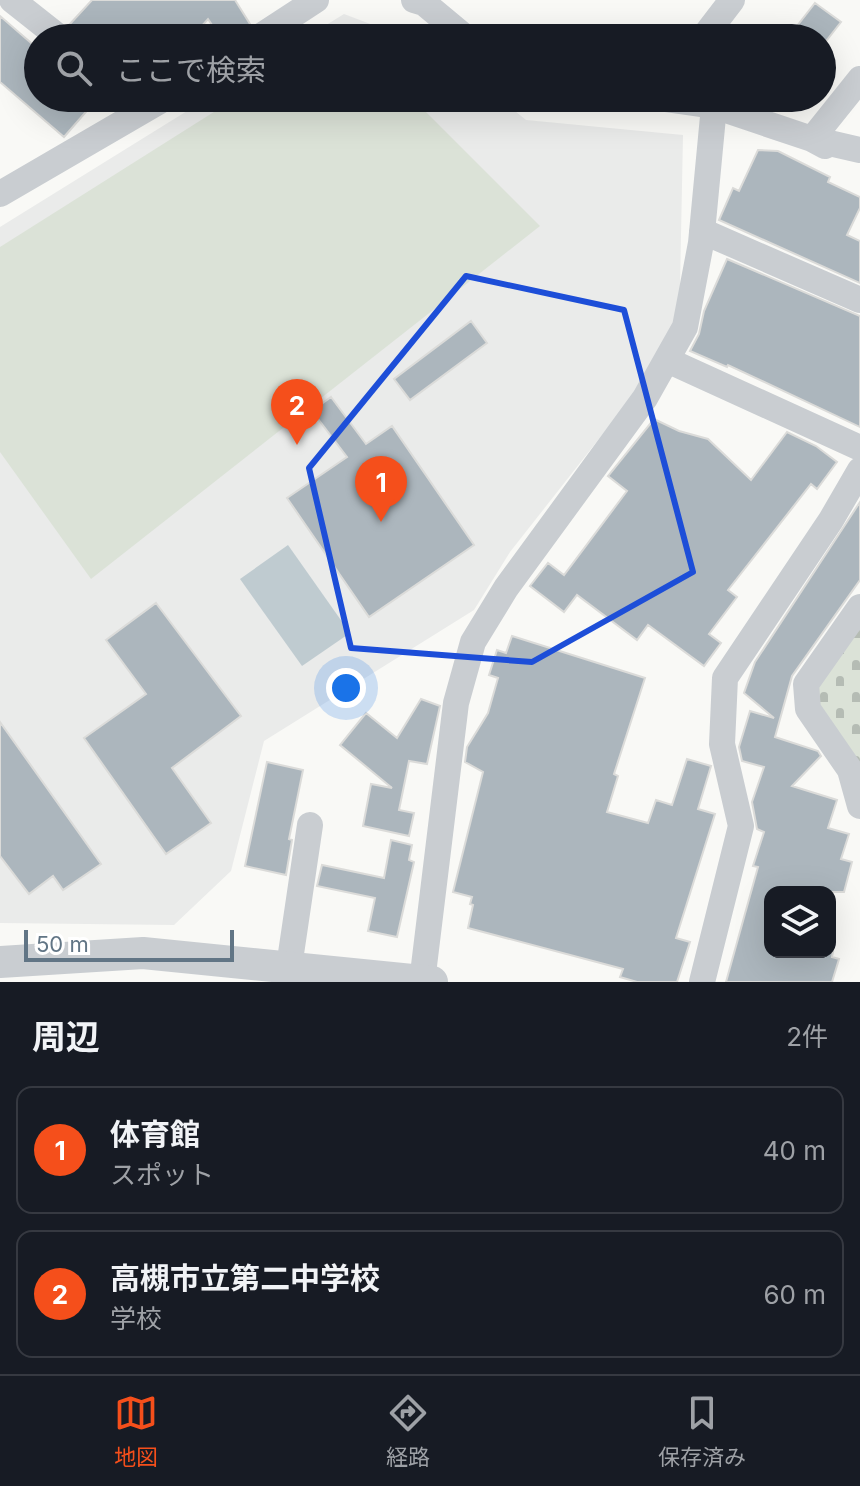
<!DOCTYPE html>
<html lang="ja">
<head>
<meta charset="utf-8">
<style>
  body { margin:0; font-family:Inter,"Noto Sans JP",sans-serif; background:#242831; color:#f1f3f6 }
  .controls { position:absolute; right:24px; bottom:24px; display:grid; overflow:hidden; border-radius:16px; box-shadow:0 8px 32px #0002 }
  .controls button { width:72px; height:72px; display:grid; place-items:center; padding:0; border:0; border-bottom:2px solid #363941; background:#171b24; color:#f1f3f6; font:40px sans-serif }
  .scale { position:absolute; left:24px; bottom:20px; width:210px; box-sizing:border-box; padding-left:8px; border:4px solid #617585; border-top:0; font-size:22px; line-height:28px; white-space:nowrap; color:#617585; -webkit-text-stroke:6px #fff; paint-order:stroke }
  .you { position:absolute; left:346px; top:688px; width:28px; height:28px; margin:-20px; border:6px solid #fff; border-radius:50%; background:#1a73e8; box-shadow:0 0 0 12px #1a73e833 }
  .badge { display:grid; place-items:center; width:52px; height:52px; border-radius:50%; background:#f54f1b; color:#fff; font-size:26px; font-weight:700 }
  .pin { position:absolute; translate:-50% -66px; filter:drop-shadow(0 2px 4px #0008) }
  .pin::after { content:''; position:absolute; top:42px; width:28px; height:24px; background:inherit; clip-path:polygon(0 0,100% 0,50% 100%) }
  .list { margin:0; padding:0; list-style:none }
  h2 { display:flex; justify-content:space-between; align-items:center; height:104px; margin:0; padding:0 32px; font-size:34px }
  h2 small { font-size:26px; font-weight:400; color:#9ea1a6 }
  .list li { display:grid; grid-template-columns:52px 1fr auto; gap:24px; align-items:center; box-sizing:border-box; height:128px; margin:0 16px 16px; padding:0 16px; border:2px solid #363941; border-radius:16px }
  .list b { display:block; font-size:30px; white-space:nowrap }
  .list p { margin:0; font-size:26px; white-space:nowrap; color:#9ea1a6 }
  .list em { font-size:26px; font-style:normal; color:#9ea1a6 }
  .icon { flex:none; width:44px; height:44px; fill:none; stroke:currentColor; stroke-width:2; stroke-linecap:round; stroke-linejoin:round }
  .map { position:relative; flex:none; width:860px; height:982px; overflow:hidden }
  .search { position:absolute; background:#171b24; box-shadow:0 8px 32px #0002; left:24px; right:24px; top:24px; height:88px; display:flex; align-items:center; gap:20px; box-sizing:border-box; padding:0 28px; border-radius:44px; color:#9ea1a6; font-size:30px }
  .sheet { height:392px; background:#171b24 }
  nav { display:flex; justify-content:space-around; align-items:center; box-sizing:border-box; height:112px; border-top:2px solid #363941; background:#171b24; font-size:22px; color:#9ea1a6 }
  nav a { display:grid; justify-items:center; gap:4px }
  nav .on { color:#f54f1b }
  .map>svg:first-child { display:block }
  .built { fill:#eaebea }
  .cemetery { fill:url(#cemetery-stones) }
  .garden { fill:#dbe2d7 }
  .water { fill:#bfcbd0 }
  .building { fill:#acb6bd; stroke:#dbdbd9; stroke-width:2 }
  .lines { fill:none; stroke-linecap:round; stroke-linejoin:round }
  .minor { stroke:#c9cdd1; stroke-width:26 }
  .tertiary { stroke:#c9cdd1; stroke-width:32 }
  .marked { fill:none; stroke:#1d4ed8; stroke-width:6; stroke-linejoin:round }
</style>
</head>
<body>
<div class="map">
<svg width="860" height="982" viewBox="0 0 860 982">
  <defs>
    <pattern id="cemetery-stones" width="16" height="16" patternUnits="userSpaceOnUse" patternTransform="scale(2)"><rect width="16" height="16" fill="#dbe2d7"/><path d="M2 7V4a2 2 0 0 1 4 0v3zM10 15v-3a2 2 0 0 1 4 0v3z" fill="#b5bcb4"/></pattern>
  </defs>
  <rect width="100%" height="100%" fill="#f9f9f6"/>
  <!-- built -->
  <path class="built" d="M344,14l63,24h-102z
    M208,98h291l27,22 157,15 -4,202 -169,215 -36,58 -210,131 -33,130 -57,54 -174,-2v-696z"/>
  <!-- cemetery -->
  <path class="cemetery" d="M860,619v144l-49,-71z"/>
  <!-- garden -->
  <path class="garden" d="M236,98h176l128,128 -449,353 -91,-127v-205z"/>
  <!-- water -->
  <path class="water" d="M288,545l62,88 -48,33 -62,-87z"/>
  <!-- building -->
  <path class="building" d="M92,0h143l15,24 -21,14h-8l-13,-19 -17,19h-108l-14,-13z
    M815,3l26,19 -18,23 -1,-7h-9l-16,-12z
    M0,16l38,33v49h60l-34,39 -64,-55z
    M758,150l20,1 52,26 -2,5 32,15v11l-13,27 13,6v42l-141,-63 14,-32 6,3z
    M727,259l133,57v111l-132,-62 -1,2 -37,-16 9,-17 5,-23z
    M471,321l16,22 -77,57 -16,-21z
    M331,397l35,47 26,-18 82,119 -105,72 -82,-119 60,-41 -35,-46z
    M654,419l25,12 29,8 43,41 36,-48 29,14 21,16 -20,27 -6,-5 -83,106 9,7 -28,37 12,9 -17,23 -56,-41 -11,15 -60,-45 -13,17 -34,-26 18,-23 16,12 63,-84 -19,-15z
    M860,502v78l-68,96 -17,61 43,14 3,5 -29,30 45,14 -9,28 21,6 -8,25 11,3 -8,30h-74v60h63l-1,5 7,2 -7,23h-106l32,-115 -5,-1 11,-34 -7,-3 -5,-27 12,-35 -22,-6 -3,-14 11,-36 24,7 -30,-25 11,-31z
    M156,603l85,113 -69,52 39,55 -45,31 -82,-116 62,-44 -40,-54z
    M512,636l133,42 -31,96 4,2 -11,36 41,11 8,-23 16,5 15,-46 24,7 -13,43 17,5 -39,124 14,4 -13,40h-40l-17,-5 3,-8 -155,-41 5,-23 -3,-1 2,-7 -19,-5 30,-120 -18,-10 2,-15 21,-34 10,-35 -9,-3 8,-25 9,3z
    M421,699l19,7 -13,58 -18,-3 -10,49 15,3 -5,23 -46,-10 8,-42 21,4 -52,-43 26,-32 31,25z
    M0,722l101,142 -38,26 -10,-14 -24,18 -29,-38z
    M267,762l36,8 -14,69 3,1 -6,35 -41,-9z
    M391,840l21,5 -3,15 5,2 -17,75 -29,-6 7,-33 -58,-12 5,-21 62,13z"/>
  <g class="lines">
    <!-- minor -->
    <path class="minor" d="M12,0l48,38
      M414,0l10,3 42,35
      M258,38l58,-38
      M703,38l29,-38
      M658,98l56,8 98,33 48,11
      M825,146l-13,-7 48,-60
      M0,194l165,-96
      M702,231l158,69
      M667,360l193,88
      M860,607l-54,77 2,25 42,61 10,36
      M289,967l21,-142
      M422,982l34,-279 17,-61 33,-54 139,-190 40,-71 16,-84 13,-137
      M702,982l39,-156 -19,-82 3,-66 106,-158 29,-50"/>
    <!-- tertiary -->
    <path class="tertiary" d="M0,962l143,-9 289,29"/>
  </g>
  <!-- marked area -->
  <path class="marked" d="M466,276l158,34 69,262 -161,90 -181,-14 -42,-180z"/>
</svg>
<div class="controls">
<button><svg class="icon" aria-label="layers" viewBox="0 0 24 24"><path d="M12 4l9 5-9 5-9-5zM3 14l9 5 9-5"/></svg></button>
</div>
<div class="scale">50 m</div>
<div class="you"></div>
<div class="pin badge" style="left:381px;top:522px">1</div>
<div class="pin badge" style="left:297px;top:445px">2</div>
<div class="search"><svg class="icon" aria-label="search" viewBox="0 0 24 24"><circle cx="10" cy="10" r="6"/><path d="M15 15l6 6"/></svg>ここで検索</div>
</div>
<section class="sheet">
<h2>周辺<small>2件</small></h2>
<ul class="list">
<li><span class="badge">1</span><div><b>体育館</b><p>スポット</p></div><em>40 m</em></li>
<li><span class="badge">2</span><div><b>高槻市立第二中学校</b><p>学校</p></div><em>60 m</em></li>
</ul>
</section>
<nav>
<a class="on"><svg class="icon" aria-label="map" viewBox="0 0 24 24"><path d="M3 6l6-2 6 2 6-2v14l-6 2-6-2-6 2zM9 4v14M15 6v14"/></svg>地図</a>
<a><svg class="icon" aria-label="directions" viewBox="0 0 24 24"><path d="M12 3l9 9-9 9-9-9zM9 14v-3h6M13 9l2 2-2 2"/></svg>経路</a>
<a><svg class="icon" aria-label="saved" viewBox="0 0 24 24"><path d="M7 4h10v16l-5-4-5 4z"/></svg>保存済み</a>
</nav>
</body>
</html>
